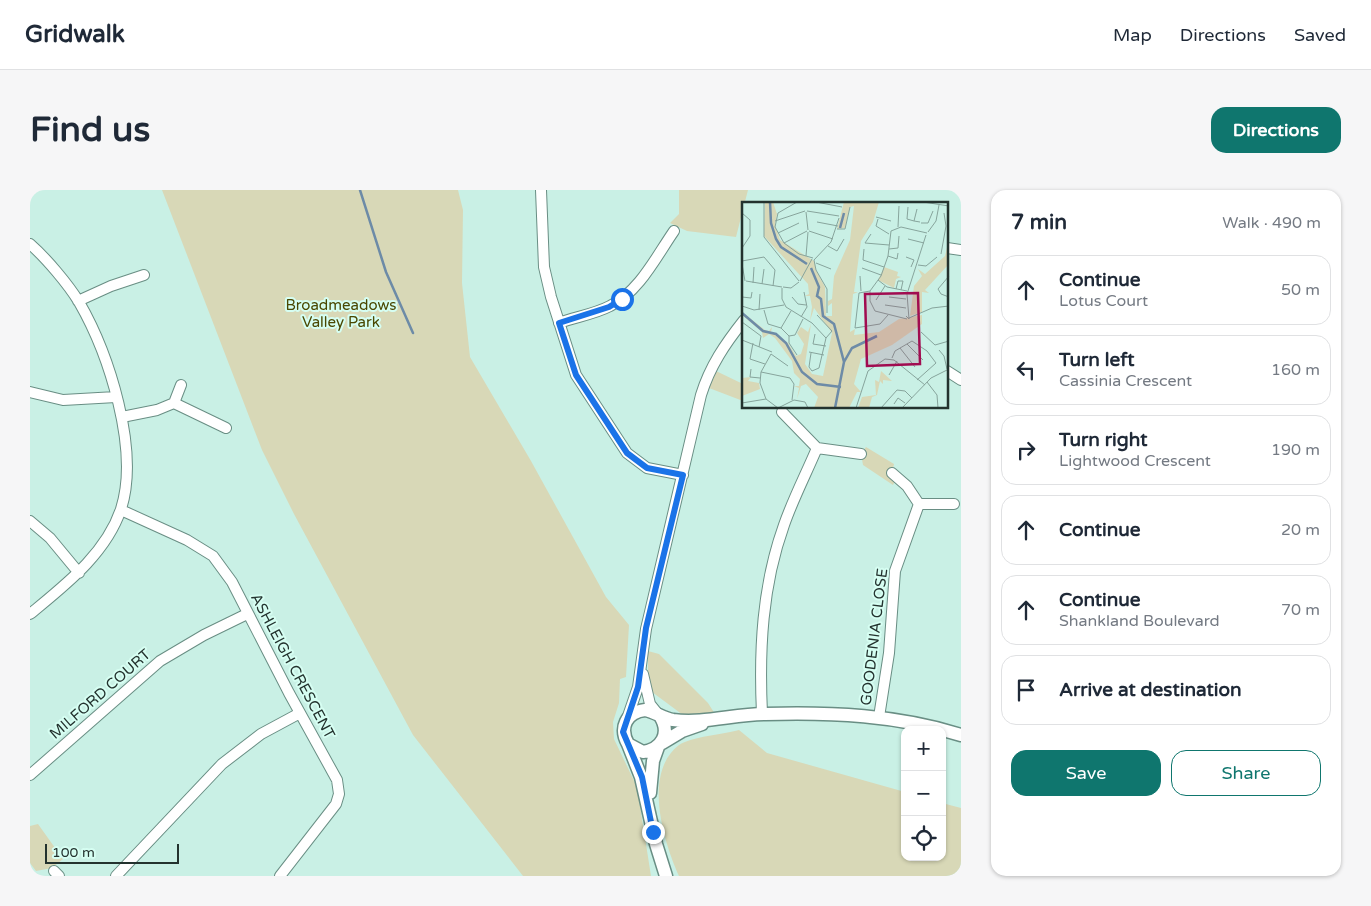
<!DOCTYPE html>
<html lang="en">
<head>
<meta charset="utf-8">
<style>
  body { margin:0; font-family:"Varela Round",sans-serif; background:#f6f6f7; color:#1f2937 }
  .controls { position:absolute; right:15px; bottom:15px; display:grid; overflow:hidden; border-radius:10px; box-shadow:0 1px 4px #0004 }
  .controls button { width:45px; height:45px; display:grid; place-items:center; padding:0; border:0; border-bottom:1px solid #e0e1e3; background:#fff; color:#1f2937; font:25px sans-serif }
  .scale { position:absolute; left:15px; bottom:12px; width:134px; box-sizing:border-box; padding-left:5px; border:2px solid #23322e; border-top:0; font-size:14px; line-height:18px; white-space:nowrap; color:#23322e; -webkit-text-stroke:4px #d6fef2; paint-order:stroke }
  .stop { position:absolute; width:15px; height:15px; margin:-11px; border:4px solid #1a73e8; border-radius:50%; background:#fff }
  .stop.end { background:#1a73e8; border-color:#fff; box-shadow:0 1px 5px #0008 }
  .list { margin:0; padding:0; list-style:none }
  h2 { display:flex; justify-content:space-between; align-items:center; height:65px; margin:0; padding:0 20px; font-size:21px }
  h2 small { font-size:16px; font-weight:400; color:#747a83 }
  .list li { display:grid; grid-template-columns:32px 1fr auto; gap:15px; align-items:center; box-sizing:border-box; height:70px; margin:0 10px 10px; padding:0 10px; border:1px solid #e0e1e3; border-radius:15px }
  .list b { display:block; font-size:19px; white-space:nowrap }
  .list p { margin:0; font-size:16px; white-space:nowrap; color:#747a83 }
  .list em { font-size:16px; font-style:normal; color:#747a83 }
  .actions { display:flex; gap:10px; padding:15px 20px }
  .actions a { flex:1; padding:11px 0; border:1px solid #0f766e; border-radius:15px; text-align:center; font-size:18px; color:#0f766e }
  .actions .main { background:#0f766e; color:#fff }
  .icon { flex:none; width:28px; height:28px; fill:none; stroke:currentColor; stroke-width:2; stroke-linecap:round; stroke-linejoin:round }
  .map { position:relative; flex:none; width:931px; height:686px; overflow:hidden; border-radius:15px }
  header { display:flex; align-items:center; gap:30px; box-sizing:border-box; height:70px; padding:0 25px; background:#fff; border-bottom:1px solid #e0e1e3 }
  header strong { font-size:24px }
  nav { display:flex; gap:28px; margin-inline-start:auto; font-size:18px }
  .intro { display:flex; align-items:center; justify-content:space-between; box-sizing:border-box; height:120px; padding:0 30px }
  h1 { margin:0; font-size:35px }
  .button { padding:12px 22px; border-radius:15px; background:#0f766e; color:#fff; font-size:18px; font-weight:700 }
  main { display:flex; gap:30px; padding:0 30px }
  aside { flex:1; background:#fff; border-radius:15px; box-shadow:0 1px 4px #0004 }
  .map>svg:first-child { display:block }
  .green { fill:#d8d8b7 }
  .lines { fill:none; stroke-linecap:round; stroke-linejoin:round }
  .stream { stroke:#6d8ba7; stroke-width:2.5 }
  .minor-casing { stroke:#698e84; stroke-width:12 }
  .tertiary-casing { stroke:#698e84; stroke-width:15 }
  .minor { stroke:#fff; stroke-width:10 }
  .tertiary { stroke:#fff; stroke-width:12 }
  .route { stroke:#1a73e8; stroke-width:6 }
  .labels { text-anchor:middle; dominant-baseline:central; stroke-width:4; stroke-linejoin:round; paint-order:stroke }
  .park-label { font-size:15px; fill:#4a4700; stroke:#d6fef2 }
  .street-label { font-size:15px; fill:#23322e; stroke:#d6fef2 }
  .inset-river { fill:none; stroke:#6d8ba7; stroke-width:2.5 }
  .inset-road { fill:none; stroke:#87a49c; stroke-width:1 }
  .view { fill:#a10c50; fill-opacity:0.15; stroke:#a10c50; stroke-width:2.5 }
  .inset-edge { fill:none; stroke:#23322e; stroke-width:2.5 }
</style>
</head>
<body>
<header>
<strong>Gridwalk</strong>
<nav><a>Map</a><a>Directions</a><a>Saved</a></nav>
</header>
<div class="intro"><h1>Find us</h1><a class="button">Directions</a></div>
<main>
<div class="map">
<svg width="931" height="686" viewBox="0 0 931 686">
  <rect width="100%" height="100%" fill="#c9f0e5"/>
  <!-- green -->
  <path class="green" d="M132,0h296l5,20 -1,73 8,74 61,104 75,136 23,28 -3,52 -6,2 -1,24 -6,19 1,17 23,48 14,89h-128l-110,-141 -119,-221 -32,-64z
    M649,0h69l-12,47 -49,-6 -17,-8 9,-9z
    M686,181l27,13v17l-34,-13z
    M836,257l28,17 -2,9 3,8 -2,4 -30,-20 -2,-11z
    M618,461l11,3 49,49 7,11 -32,1 -31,-23 -4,-17z
    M709,540l28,23 138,39v65h37v-54l19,5v68h-282c-15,-33 -37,-103 0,-131 12,-8 45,-11 60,-15z
    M8,634l25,35 -11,9 -16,3 -6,-8v-37z"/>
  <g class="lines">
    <!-- stream -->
    <path class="stream" d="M330,0l26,82 27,61"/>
    <!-- minor casing -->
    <g class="minor-casing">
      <path id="minor" d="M511,0l3,77 7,30 25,78 51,78 20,15 36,7
        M0,54c16,14 38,40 49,58 30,52 61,148 42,207 -15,45 -56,76 -91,105
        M917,58l14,2
        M48,111l33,-15 33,-11
        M529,133c16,-6 36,-9 51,-17 29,-14 46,-49 64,-75
        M917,181l14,9
        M151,195l-7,18 52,25
        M0,202l33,8 53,-3
        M752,222l35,36 44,6
        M92,227l35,-7 17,-7
        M862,283l15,13 12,18h35
        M91,320l66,30 26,16 19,26 57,111 48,87 2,14 -3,10 -56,72
        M0,331l20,17 29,35
        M613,484l7,30 8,10
        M732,524c-3,-64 0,-128 22,-189 9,-26 22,-51 33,-77
        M849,527l10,-64 6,-82 24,-67
        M597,529l11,-32 8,-58 55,-234c9,-29 24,-51 43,-75
        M0,585l130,-114 44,-26 43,-21
        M24,681l5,5
        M86,686l106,-112 39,-30 39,-21"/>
    </g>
    <!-- tertiary casing -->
    <g class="tertiary-casing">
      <path id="tertiary" d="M630,526c11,17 2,33 -17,36l-15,-8c-9,-16 -2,-32 17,-34 10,2 18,8 28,10 31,4 61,-6 92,-6 65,-2 133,1 196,21
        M632,553l20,-12 20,-7
        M598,554l13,33 15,67 10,32
        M620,603l3,-32 5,-14"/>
    </g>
    <!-- minor -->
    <use href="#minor" class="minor"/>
    <!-- tertiary -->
    <use href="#tertiary" class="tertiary"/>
  </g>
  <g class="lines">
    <!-- route -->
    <path class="route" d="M592,109l-13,8 -50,16 17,52 51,78 20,15 36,7 -37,153 -8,59 -15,45 19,45 11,55"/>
  </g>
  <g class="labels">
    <!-- park labels -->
    <g class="park-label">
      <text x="311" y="115">Broadmeadows<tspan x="311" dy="17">Valley Park</tspan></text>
    </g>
    <!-- street labels -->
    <g class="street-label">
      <text transform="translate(844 447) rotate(-83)">GOODENIA CLOSE</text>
      <text transform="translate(263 476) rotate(62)">ASHLEIGH CRESCENT</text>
      <text transform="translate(70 504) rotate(-41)">MILFORD COURT</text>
    </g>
  </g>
  <!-- overview -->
  <g transform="translate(712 12)">
    <rect width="206" height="206" fill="#c9f0e5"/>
    <path d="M23,0h8l4,12 -2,11 5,15 34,21 2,9 9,17 1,29h6v-13l-4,3v-5l4,-2 2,-23 16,-36 4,-34 -4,1 -5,21 -8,1 7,-27h35l-6,20 -12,19 -7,51h4l-5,2 -3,38 5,-3 -1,6 25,-3 20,-13 23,-4v9l-30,21 -31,14 -7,25 7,8h-4l-8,16h-35l4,-11 -12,-13 -5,2 -4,13 2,-11 -5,-2h5l1,-7 -6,-6 -2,-12 -17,-23 -6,-4 -6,4 -1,-6 -20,-17v-3l23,18 4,1 3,-4 -1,5 17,11 8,13 5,-2 3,-10 -7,-11 4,-6 7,5 3,-8 -6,40 7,10 11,2 9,-43 -18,-25 -4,13 2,-14 -2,-11h-5l4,-2 -1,-10 -44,-48zM206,41v22l-23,25 4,3 -7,-1v20l-12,4 4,-30 8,-10 -4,-7 7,5 20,-18zM142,65l14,5 -1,4 4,1 -5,2 -2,9 -16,-8zM139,169l11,10 -9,-1v4l-3,-3 -3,14 -5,2 -3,11h-11l4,-11 14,-2 -1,-15 4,2zM9,175l-3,4 11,2 1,6 -18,7v-18z" fill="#d8d8b7"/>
    <path class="inset-river" d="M28,0l1,21 5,16 5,8 26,17M98,26l4,-15M69,66l8,19 -2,9 4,3 2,17 11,8 10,38 -9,46M0,111l21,18 13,3 10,9 16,29 15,12 24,3M102,160l8,-14 25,-12"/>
    <path class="inset-road" d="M22,0v35l35,44M55,0l-19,11 -3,14 9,16 15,11 14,4M74,0l26,5M181,0l26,4M166,5l-1,12 7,2M175,7l-3,12 6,1M65,9l32,5M64,10l2,18M0,11l8,7v16l-8,12M134,15l15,4M136,17l-2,7 13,8M33,19l30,-10M75,20l21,4M179,21h7l5,-12M156,25l1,-21M95,27h8l5,-22M67,29l24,8M186,30l8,-11 3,-16M36,31l21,-10M129,32l-6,9 24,2M166,37l16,4M42,41l23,-12M86,44l9,5 7,-12M122,47l-1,11 21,7M147,47l9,-1 1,-12M199,52l5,-28 -2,-13M64,54l2,-24M146,54l9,3 1,-6M164,55l8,3 -3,7M72,58l2,10 11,19v24M72,58l17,-18 8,-24M0,59l22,-4 11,13 -2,16M74,61l15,6M0,62l3,17M176,63l8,1 11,-9M120,66l19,7M118,74l1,15M207,74l-11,13 3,5 8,3M136,78l9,7 20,4M4,79l36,6M58,79l12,-22M11,81l1,-16M20,82l2,-15M41,85l8,1 8,-6M40,86v11l4,8 26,16 14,15 -7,30 -7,3 -3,-4 2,-14M154,87l2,-8h5l-2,9M128,89l-11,2 -4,35 25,-4 8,-9M0,95l9,1 1,-6M50,95l6,7 8,1M147,95l17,2M134,98l9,-14M143,103l21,3M0,104l12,4 30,-5M17,108l1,-16M22,108l4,14 13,4 8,8 6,-1 8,-16M75,113l15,16 -6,7M164,114l3,3 -2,-25 19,-59M59,115l6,-10 -3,-15M167,116l23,-10 17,-2M165,117l-32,-8 -5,-10v-10l11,-15 7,-20 3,-25 10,-4 26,6M0,120l19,14 -2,11M39,126l10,-17M179,130l14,13 14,-4M73,132l-2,10 13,2M47,134v7l8,12M0,138l30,12M11,141l-3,16 15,5M165,142l16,16M158,146l15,19M197,148l5,6 3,13M67,150l15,3M29,152l-10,18 -1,11 6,16 12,9M29,152l17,12M150,156l3,-7 17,-10 15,10 9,12 -19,17M9,167l-1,8 10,1M19,170l29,6 4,6 -2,16M147,173l8,-14M185,180l10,13 1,13M0,201l24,-4M152,202l4,-6 7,5M36,206l16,-8 11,2 3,6M114,206l12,-37 17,-12 9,1 31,25M139,206l16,-18 8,1 7,7M160,206l29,-30 18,-9"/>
    <path class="view" d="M176,91l2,71 -53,2 -2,-72z"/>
    <rect width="206" height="206" class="inset-edge"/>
  </g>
</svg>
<div class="controls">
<button>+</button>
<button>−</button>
<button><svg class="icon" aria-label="locate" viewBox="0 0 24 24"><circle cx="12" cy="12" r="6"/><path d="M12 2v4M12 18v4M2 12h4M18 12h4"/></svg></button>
</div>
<div class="scale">100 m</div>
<div class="stop" style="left:592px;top:109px"></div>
<div class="stop end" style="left:623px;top:642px"></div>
</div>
<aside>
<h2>7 min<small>Walk · 490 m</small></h2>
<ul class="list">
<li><svg class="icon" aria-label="ahead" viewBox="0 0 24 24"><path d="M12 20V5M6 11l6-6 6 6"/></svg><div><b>Continue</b><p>Lotus Court</p></div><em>50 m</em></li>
<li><svg class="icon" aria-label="left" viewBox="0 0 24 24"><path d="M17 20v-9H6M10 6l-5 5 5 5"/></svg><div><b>Turn left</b><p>Cassinia Crescent</p></div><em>160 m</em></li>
<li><svg class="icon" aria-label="right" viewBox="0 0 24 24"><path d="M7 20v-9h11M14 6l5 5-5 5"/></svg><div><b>Turn right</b><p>Lightwood Crescent</p></div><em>190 m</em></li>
<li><svg class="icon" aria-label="ahead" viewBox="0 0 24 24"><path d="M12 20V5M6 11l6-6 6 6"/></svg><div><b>Continue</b></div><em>20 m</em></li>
<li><svg class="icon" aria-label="ahead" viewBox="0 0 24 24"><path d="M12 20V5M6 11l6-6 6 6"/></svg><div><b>Continue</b><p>Shankland Boulevard</p></div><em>70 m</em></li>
<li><svg class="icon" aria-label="arrive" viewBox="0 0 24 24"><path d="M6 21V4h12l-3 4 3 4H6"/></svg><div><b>Arrive at destination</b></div></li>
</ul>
<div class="actions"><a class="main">Save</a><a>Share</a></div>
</aside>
</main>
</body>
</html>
